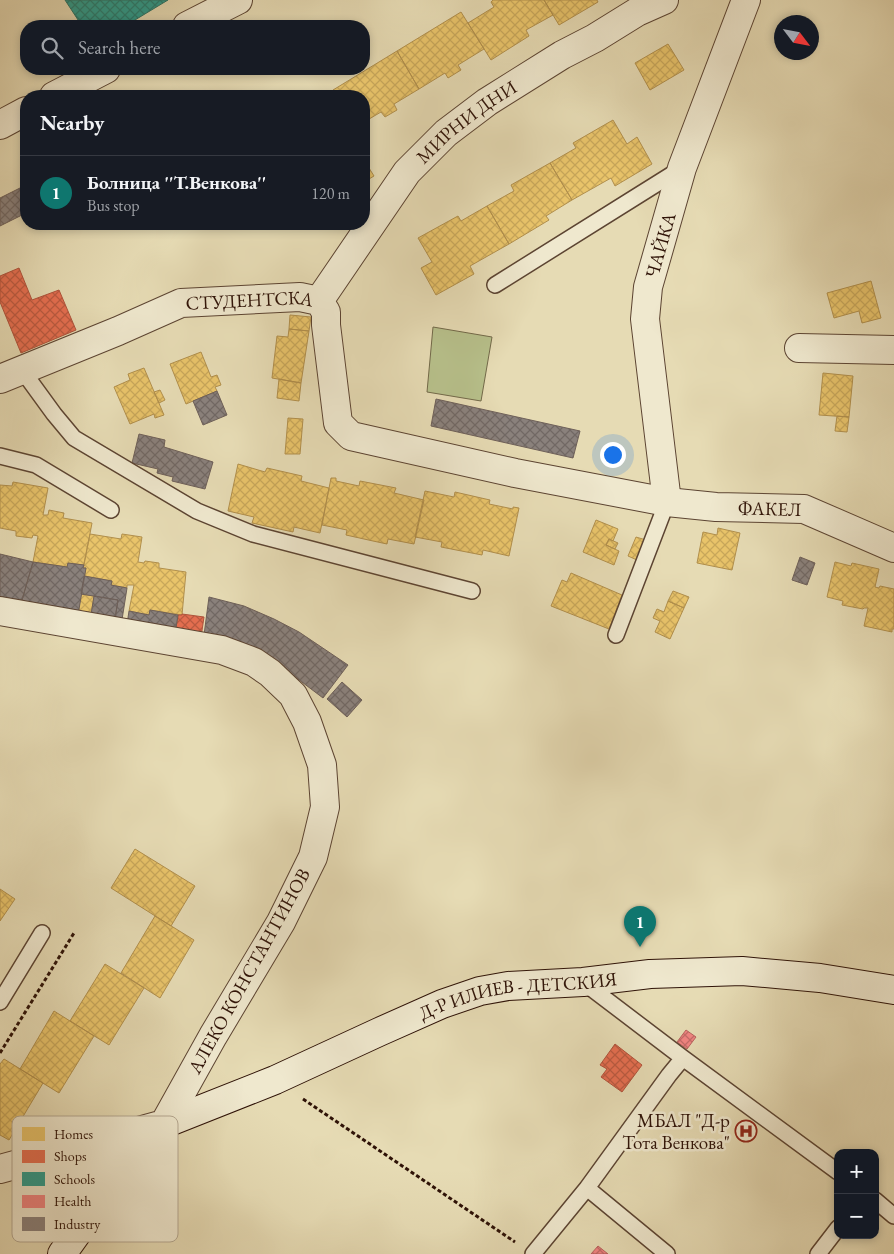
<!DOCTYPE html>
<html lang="en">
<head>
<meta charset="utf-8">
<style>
  body { margin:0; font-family:"EB Garamond",serif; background:#242831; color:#f1f3f6 }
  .controls { position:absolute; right:15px; bottom:15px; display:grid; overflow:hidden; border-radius:10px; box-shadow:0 2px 8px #0003 }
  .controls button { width:45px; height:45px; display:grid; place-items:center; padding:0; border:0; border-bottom:1px solid #363941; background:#171b24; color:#f1f3f6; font:25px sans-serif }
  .compass { position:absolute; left:774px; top:15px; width:45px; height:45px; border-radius:50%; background:#171b24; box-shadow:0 2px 8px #0003; rotate:122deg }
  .you { position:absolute; left:612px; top:454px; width:18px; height:18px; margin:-12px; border:4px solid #fff; border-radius:50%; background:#1a73e8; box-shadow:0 0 0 8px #1a73e833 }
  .badge { display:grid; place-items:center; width:32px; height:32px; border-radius:50%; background:#0f766e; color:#fff; font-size:16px; font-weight:700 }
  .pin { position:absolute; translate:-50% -41px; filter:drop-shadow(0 1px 2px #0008) }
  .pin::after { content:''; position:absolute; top:26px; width:18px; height:15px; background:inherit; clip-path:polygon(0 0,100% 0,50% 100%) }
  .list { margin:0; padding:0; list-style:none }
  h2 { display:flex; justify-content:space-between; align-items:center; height:65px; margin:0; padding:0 20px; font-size:21px }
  h2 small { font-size:16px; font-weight:400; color:#9ea1a6 }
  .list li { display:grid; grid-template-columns:32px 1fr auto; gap:15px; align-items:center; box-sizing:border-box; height:75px; padding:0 20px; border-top:1px solid #363941 }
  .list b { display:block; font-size:19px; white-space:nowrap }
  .list p { margin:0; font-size:16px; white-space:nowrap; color:#9ea1a6 }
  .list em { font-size:16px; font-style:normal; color:#9ea1a6 }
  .icon { flex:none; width:28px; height:28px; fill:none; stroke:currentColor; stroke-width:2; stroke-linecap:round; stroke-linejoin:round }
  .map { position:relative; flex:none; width:894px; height:1254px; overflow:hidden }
  .search { position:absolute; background:#171b24; box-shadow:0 2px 8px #0003; left:20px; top:20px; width:350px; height:55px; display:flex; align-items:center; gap:12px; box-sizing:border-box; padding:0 18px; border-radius:20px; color:#9ea1a6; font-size:19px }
  .panel { position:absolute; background:#171b24; box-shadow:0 2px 8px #0003; left:20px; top:90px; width:350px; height:140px; border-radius:20px }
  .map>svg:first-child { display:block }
  .green { fill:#b7c08b; stroke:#726949 }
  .homes { fill:url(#homes-cross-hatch); stroke:#b18f4c }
  .shops { fill:url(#shops-cross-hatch); stroke:#b0533b }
  .schools { fill:url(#schools-cross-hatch); stroke:#2b7366 }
  .health { fill:url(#health-cross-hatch); stroke:#b7625d }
  .industry { fill:url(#industry-cross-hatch); stroke:#6e6059 }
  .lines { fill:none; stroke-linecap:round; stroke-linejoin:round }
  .lane-casing { stroke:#5c4432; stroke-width:18 }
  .street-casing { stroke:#5c4432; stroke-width:30 }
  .secondary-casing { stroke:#2e1207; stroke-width:30 }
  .path { stroke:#2e1207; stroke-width:3; stroke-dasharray:4 2.5; stroke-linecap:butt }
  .lane { stroke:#efe8ce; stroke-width:15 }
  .street { stroke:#efe8ce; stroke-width:28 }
  .secondary { stroke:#efe8ce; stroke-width:28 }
  .labels { text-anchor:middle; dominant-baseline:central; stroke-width:5; stroke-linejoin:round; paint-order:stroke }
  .street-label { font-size:19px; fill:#2e1207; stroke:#efe8ce }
  .poi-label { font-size:19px; fill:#2e1207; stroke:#efe8ce; text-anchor:end }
  .key { fill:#efe8ce; stroke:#b5a892; stroke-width:1 }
  .key-label { font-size:14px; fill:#2e1207 }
</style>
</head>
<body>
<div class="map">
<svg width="894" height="1254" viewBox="0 0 894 1254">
  <defs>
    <pattern id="homes-cross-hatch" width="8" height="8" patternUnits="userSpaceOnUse" patternTransform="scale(1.25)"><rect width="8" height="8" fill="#e9c46a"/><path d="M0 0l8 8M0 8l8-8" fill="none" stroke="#c8a75a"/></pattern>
    <pattern id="shops-cross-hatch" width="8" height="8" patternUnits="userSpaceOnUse" patternTransform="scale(1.25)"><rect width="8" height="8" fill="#e76f51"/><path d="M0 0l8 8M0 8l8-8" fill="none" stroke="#bc5a41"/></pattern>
    <pattern id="schools-cross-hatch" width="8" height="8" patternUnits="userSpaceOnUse" patternTransform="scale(1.25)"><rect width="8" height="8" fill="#2a9d8f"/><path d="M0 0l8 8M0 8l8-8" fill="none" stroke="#247f73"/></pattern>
    <pattern id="health-cross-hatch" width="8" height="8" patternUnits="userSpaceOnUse" patternTransform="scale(1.25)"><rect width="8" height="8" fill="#f28482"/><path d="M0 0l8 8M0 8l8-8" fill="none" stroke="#c46b68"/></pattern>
    <pattern id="industry-cross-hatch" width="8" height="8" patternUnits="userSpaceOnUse" patternTransform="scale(1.25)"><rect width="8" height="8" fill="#8a817c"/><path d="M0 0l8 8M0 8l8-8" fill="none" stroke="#716864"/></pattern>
  </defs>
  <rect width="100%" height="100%" fill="#e6dbb4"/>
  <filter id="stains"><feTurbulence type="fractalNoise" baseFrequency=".004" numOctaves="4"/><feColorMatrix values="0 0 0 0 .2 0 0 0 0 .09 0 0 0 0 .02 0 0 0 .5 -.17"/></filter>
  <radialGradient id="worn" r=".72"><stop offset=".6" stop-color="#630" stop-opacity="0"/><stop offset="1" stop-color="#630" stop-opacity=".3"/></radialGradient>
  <!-- green -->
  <path class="green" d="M433,327l59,10 -11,64 -54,-9z"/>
  <!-- homes -->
  <path class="homes" d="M493,0h51l9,15 -27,15 3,6 -38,24 -23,-37 26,-16 -3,-5z
    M544,0h53l1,2 -39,23z
    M461,12l23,37 -26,16 3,5 -13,8 -3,-5 -26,16 -22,-38z
    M668,44l16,26 -34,20 -15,-27z
    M397,51l22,38 -25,15 3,6 -12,7 -4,-5 -17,10v-26h-28l-3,-6z
    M613,120l14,24 10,-7 15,27 -37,22 -4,-8 -39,22 -22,-37 26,-15 -3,-5z
    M364,160l10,16 -10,6z
    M550,163l22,37 -26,16 3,4 -40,24 -22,-38 27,-15 -3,-6z
    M487,206l22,38 -39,22 4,8 -38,21 -15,-27 11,-6 -14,-24 40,-22 3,5z
    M871,281l10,37 -19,5 -3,-12 -25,7 -7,-25z
    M290,315l21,2 -2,14 -20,-2z
    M289,329l20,2 -8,52 -29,-5 5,-42 11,1z
    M201,352l10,25 6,-2 4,10 -6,2 2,4 -31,13 -16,-40z
    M144,368l20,47 -9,3 -1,-4 -24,10 -16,-37 16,-7 -2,-6z
    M823,373l30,3 -4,41 -30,-2z
    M279,379l22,4 -2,18 -22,-3z
    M160,390l5,10 -6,3 -5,-11z
    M837,416l12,1 -2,15 -12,-1z
    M288,418l15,1 -3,35h-15z
    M238,464l27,8 2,-4 35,8 -1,5 28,7 -9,45 -26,-6 -1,5 -41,-9 2,-6 -26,-6z
    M331,478h5v3l23,5 1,-5 36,7 -2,5 30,7 -10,44 -26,-5 -1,5 -14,-3 -27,-6 1,-5 -25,-5z
    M13,482l35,6 -5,27h5l1,-5 15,3 -1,5 29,5 -8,42 -16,-2 -1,4 -34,-5 5,-26 -5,-1 -1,3 -16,-2v-5l-16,-3v-43l12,1z
    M425,491l29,6 1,-5 35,8 -1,4 24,5v-2l6,1 -10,48 -26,-6 -1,5 -41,-8 1,-5 -27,-5z
    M596,520l22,9 -5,12 -4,-2 -3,6 13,6 -5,14 -31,-13z
    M718,528l22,5 -8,37 -35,-7 6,-31 14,3z
    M90,534l31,5 1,-5 20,3 -4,25 6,1 1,-2 14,2v5l27,4 -4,43 -32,-5 -1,5 -20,-4 5,-26h-7v3l-16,-3 1,-4 -28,-5 2,-8h-3z
    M636,537l10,3 -9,20 -9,-4z
    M609,539l9,4 -3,6 -9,-4z
    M835,562l16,4 1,-3 27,6 -4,18 4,1 1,-2 14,3v40h-2v3l-28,-6 4,-18h-4l-1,1 -21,-4 1,-4 -16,-4z
    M571,573l51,22 -13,34 -58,-23 11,-26 5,2z
    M673,591l16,6 -5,11 -16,-7z
    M81,594l13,2 -4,25 -13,-2z
    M668,601l16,7 -14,31 -15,-7 5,-11 -7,-3 4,-9 7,3z
    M135,849l60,37 -24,40 -60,-38z
    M0,889l15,10 -15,22z
    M155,916l39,24 -34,58 -39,-25z
    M105,964l39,24 -35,57 -39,-24z
    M54,1011l40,25 -35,57 -39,-24z
    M4,1059l39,24 -34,57 -9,-5v-71z"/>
  <!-- shops -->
  <path class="shops" d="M19,268l13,32 27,-10 17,40 -55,23 -21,-51v-26z
    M182,614l22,3 -4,27 -26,-4 4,-25h4z
    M615,1044l27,21 -20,27 -21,-15 6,-8 -7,-4z"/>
  <!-- schools -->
  <path class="schools" d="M65,0h103l-43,26h-22l-2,-3 -5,3h-14z"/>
  <!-- health -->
  <path class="health" d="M686,1030l10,7 -9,12 -10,-7z
    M598,1246l10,8h-17z"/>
  <!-- industry -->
  <path class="industry" d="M26,185v28l-26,13v-28z
    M217,391l10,24 -24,10 -10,-24z
    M436,399l144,32 -7,27 -142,-32z
    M139,434l26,6 -1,7 49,15 -8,27 -33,-8 1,-4 -16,-4 1,-4 -26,-6z
    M0,554l33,8 -11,38 -22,-3z
    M800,557l15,6 -8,22 -15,-5z
    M33,562l34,5 1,-4 16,2 -1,3h3l-8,47 -38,-7 -18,-8z
    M84,576l28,5 -1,4 16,3 -6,38 -7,-1 4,-25 -37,-6z
    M94,596l24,4 -4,25 -24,-4z
    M209,597l35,9 30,13 25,13 49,33 -25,33 -33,-25 -86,-38z
    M150,610l28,5 -4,25 -48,-9 3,-20 20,4z
    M342,682l20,18 -15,17 -20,-18z"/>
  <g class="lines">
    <!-- lane casing -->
    <g class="lane-casing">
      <path id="lane" d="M495,285l187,-117
        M22,370l32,44 20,24 123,73 56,23 219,57
        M0,456l36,9 75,45
        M616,635l51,-133
        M583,982l100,76 155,114
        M0,1002l42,-69
        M587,1188l80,66
        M875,1200l19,16
        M533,1254l54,-66 82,-113 14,-17
        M818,1254l20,-26"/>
    </g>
    <!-- street casing -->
    <g class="street-casing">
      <g id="street">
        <path d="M187,26l51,-26"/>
        <path d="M54,96l52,-27"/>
        <path d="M0,125l26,-14"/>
        <path id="s1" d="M319,301l88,-129 39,-39 41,-31 75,-47 33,-17 42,-26 27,-12"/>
        <path d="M799,348l95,2"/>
        <path id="s2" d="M0,379l118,-48 63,-28 119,-6 19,4 7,11v13l12,98 13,13 164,37 152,29 49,5 88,2 90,39"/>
        <path id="s3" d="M667,502l-22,-183 3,-32 34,-119 64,-168"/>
        <path d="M0,611l222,39 32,12 16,11 23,22 14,27 15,43 3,42 -12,50 -32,65 -68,114 -49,88 -164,45"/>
      </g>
    </g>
    <!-- secondary casing -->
    <g class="secondary-casing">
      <g id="secondary">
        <path id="s4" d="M62,1254l64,-89 38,-41 111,-44 104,-48 63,-28 38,-13 28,-5 75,-4 67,-8 92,-3 78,7 74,12"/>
      </g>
    </g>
    <!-- path -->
    <path class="path" d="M0,1053l74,-120
      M303,1099l212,143"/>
    <!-- lane -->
    <use href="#lane" class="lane"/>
    <!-- street -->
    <use href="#street" class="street"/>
    <!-- secondary -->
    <use href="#secondary" class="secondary"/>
  </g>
  <!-- icons -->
  <defs>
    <g id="hospital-ring" transform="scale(1.125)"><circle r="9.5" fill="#efe8ce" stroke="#8f2418" stroke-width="1.5"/><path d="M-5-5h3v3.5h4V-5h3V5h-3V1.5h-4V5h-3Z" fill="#8f2418"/></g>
  </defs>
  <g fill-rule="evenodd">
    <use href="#hospital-ring" x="746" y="1131"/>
  </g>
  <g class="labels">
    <!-- street labels -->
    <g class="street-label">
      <text stroke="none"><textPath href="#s1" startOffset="234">МИРНИ ДНИ</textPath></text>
      <text stroke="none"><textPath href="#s3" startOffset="260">ЧАЙКА</textPath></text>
      <text stroke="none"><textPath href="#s2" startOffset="265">СТУДЕНТСКА</textPath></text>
      <text stroke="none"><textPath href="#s2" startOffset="904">ФАКЕЛ</textPath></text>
      <text transform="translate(249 971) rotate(-61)">АЛЕКО КОНСТАНТИНОВ</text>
      <text stroke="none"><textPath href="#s4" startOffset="545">Д-Р ИЛИЕВ - ДЕТСКИЯ</textPath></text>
    </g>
    <!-- poi labels -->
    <g class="poi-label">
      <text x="730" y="1120">МБАЛ "Д-р<tspan x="730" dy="22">Тота Венкова"</tspan></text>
    </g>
  </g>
  <!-- legend -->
  <rect x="12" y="1116" width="166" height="126" rx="8" class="key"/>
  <rect x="22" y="1127" width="23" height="14" fill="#e9c46a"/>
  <rect x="22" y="1150" width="23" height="13" fill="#e76f51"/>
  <rect x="22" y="1172" width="23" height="14" fill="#2a9d8f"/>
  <rect x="22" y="1195" width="23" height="13" fill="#f28482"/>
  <rect x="22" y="1217" width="23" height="14" fill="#8a817c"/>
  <g class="key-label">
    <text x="54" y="1139">Homes</text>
    <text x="54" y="1161">Shops</text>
    <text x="54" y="1184">Schools</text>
    <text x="54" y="1206">Health</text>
    <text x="54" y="1229">Industry</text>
  </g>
  <rect width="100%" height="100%" filter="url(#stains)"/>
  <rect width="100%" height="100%" fill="url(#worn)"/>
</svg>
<div class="controls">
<button>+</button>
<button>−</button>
</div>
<svg class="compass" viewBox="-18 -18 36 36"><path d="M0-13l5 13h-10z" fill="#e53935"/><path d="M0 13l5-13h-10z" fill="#9ea1a6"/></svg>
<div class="you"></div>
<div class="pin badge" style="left:640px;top:947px">1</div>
<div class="search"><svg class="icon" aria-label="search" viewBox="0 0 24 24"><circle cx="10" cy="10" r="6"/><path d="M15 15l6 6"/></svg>Search here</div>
<section class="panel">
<h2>Nearby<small></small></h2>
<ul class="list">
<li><span class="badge">1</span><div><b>Болница ''Т.Венкова''</b><p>Bus stop</p></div><em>120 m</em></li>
</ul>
</section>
</div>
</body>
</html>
